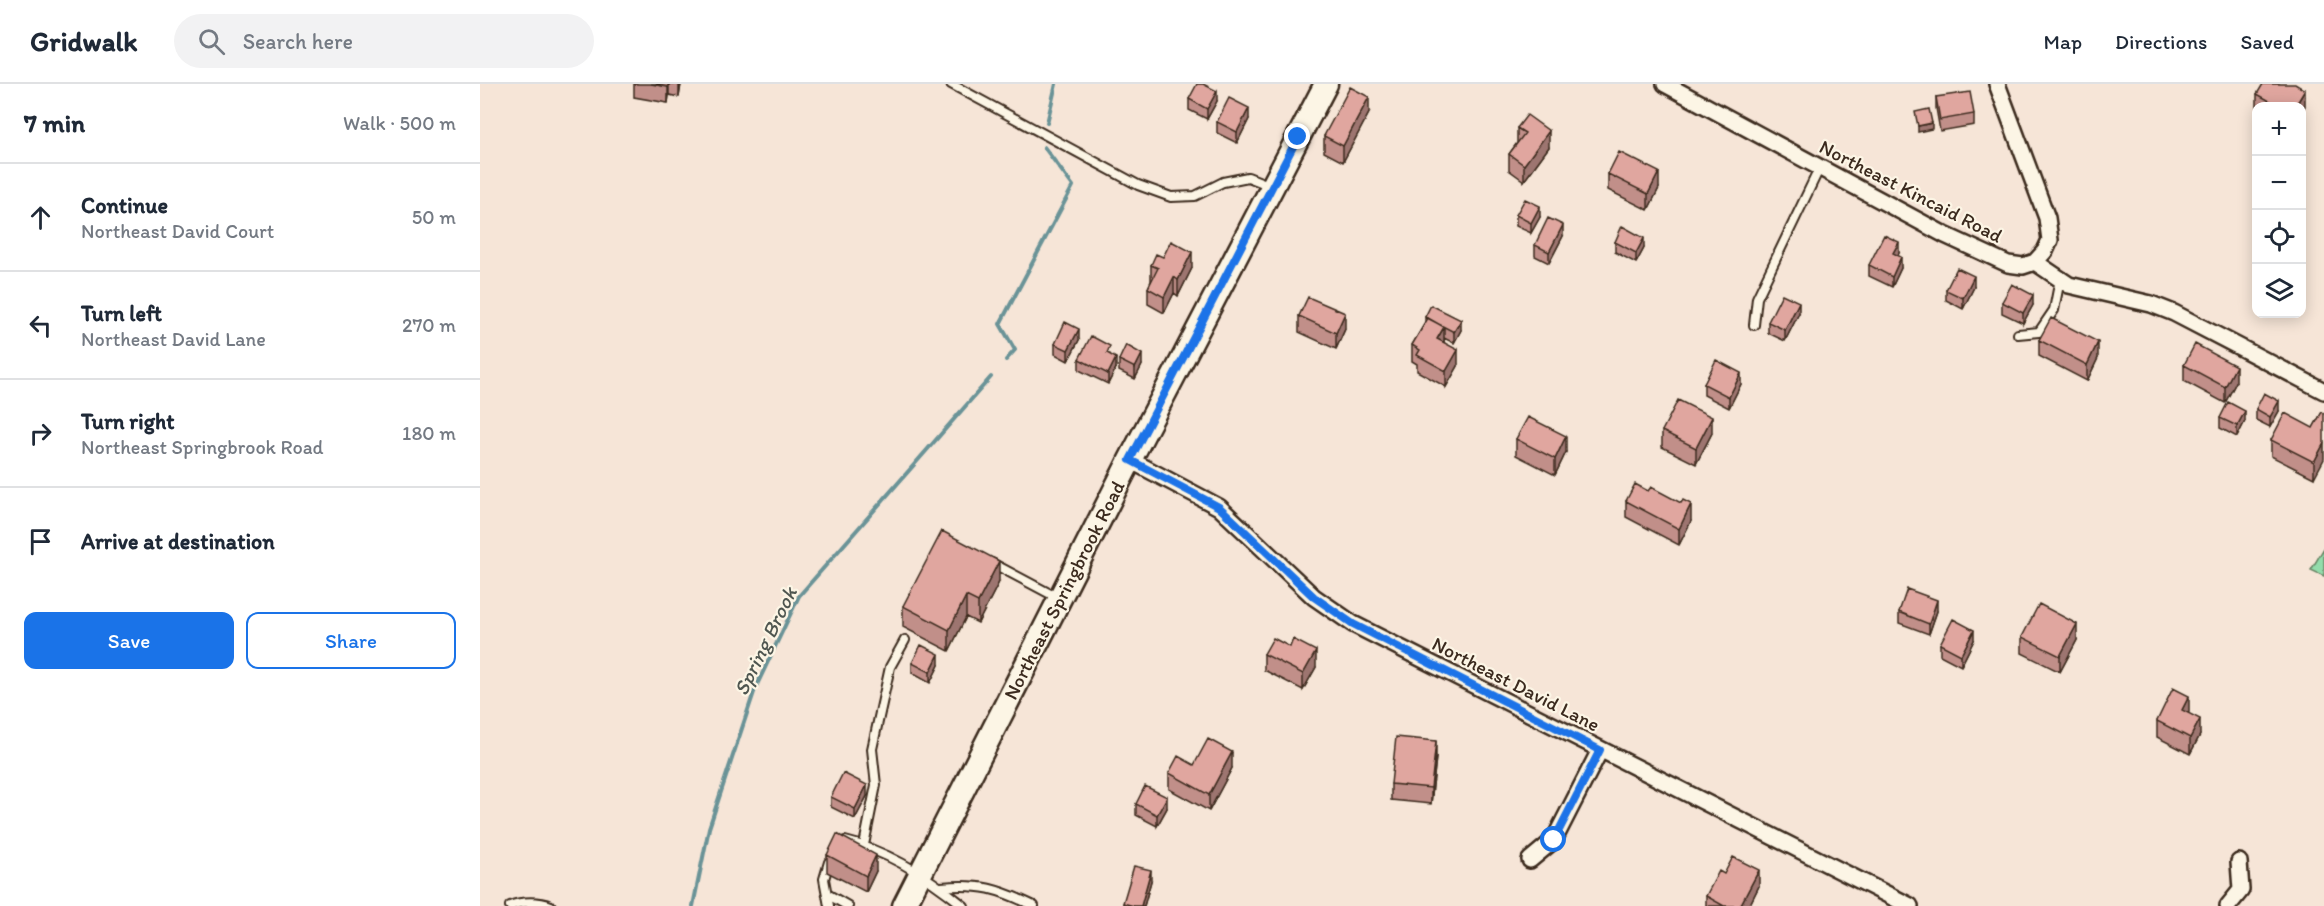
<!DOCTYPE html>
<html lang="en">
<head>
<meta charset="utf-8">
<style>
  body { margin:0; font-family:Itim,sans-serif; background:#f2f2f3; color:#1f2937 }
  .controls { position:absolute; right:18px; top:18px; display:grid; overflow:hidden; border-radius:12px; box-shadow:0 3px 15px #0003 }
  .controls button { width:54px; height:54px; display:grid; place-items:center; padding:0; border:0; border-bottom:2px solid #e0e1e3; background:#fff; color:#1f2937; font:30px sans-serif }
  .stop { position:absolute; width:18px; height:18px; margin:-14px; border:4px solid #1a73e8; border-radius:50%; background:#fff }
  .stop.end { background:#1a73e8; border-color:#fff; box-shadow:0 2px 6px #0008 }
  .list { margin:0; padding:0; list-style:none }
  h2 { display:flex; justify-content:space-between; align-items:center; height:78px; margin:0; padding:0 24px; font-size:26px }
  h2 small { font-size:20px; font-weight:400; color:#747a83 }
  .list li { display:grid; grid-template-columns:39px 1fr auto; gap:18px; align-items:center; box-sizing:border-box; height:108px; padding:0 24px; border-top:2px solid #e0e1e3 }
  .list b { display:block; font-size:22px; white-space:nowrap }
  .list p { margin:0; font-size:20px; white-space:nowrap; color:#747a83 }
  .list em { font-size:20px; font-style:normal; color:#747a83 }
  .actions { display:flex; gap:12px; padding:18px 24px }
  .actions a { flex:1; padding:14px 0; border:2px solid #1a73e8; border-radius:12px; text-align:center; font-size:21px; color:#1a73e8 }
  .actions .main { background:#1a73e8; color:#fff }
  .icon { flex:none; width:33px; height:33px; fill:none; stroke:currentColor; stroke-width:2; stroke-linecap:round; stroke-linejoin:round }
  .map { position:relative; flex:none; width:1844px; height:822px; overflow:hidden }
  header { display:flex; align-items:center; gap:36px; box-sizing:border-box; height:84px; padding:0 30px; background:#fff; border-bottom:2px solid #e0e1e3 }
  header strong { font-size:28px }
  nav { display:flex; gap:33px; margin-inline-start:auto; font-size:21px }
  .search { width:420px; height:54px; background:#f2f2f3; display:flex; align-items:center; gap:15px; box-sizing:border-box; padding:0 21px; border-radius:33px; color:#747a83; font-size:22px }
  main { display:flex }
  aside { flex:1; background:#fff }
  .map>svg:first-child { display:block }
  .green { fill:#93dcab; stroke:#678364; stroke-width:1.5 }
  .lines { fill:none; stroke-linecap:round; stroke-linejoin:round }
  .stream { stroke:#6a9397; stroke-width:4 }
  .lane-casing { stroke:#3b2a1e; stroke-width:12 }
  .street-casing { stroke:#3b2a1e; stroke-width:20 }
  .secondary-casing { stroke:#3b2a1e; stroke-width:27 }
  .lane { stroke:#fcf5e5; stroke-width:8 }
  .street { stroke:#fcf5e5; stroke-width:15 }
  .secondary { stroke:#fcf5e5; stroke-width:22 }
  .wall { fill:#c18f89; stroke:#3b2a1e; stroke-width:1.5 }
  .shaded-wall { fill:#9d746f; stroke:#3b2a1e; stroke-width:1.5 }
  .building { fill:#e0a69f; stroke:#3b2a1e; stroke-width:1.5 }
  .route { stroke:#1a73e8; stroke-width:8 }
  .labels { text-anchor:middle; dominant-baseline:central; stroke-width:4.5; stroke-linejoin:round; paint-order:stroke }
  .street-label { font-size:20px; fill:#3b2a1e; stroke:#fcf5e5 }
  .water-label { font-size:21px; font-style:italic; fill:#4f5650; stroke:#fcf5e5 }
</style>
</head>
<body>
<header>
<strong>Gridwalk</strong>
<div class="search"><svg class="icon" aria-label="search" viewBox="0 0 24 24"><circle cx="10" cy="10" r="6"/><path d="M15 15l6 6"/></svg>Search here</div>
<nav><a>Map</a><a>Directions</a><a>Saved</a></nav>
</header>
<main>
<aside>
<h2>7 min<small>Walk · 500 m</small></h2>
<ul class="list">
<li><svg class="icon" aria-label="ahead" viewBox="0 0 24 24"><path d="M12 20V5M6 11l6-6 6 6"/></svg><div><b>Continue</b><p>Northeast David Court</p></div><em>50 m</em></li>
<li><svg class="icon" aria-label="left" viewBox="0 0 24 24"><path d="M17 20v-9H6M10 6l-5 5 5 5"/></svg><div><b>Turn left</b><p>Northeast David Lane</p></div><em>270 m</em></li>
<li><svg class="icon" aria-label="right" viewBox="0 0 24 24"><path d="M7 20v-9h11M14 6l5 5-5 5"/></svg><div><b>Turn right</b><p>Northeast Springbrook Road</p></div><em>180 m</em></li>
<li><svg class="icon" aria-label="arrive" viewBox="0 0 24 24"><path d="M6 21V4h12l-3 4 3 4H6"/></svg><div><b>Arrive at destination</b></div></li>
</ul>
<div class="actions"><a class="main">Save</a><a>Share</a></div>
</aside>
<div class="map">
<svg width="1844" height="822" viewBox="0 0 1844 822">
  <rect width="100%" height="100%" fill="#f6e5d7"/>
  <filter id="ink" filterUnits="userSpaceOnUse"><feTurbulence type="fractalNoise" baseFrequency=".0167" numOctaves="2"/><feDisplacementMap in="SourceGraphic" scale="12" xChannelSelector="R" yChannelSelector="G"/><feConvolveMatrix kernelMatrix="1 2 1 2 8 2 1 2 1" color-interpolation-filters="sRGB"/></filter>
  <g filter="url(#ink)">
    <!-- green -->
    <path class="green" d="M1844,464v28l-13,-6z"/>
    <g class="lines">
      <!-- stream -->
      <path class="stream" d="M567,39l9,-39
        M526,276l9,-10 -15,-26 73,-138 -29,-39
        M213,822l16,-78 46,-139 44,-93 192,-219"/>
      <!-- lane casing -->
      <g class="lane-casing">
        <path id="lane" d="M471,0l187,101 33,12 24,-1 28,-14 25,-5 23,9
          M1274,241l3,-27 63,-131
          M1538,250l21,-2 15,-22 6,-31
          M512,479l66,35
          M365,757c43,10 86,38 119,65
          M384,761l12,-60 -4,-36 18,-82 15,-27
          M349,778l-5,17 5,27
          M461,803c39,-4 58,2 93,19
          M347,810l21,12
          M30,822c12,-5 29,-5 41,0"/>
      </g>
      <!-- street casing -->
      <g class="street-casing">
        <path id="street" d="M1185,0l280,151 63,29 15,2 12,-4 10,-11 5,-11 -3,-22 -50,-134
          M1555,178l34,23 82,19 23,9 150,78
          M650,376l89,47 95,90 39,27 557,282
          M1050,776l24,-20 46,-90
          M1748,822l13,-16 -2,-28"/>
      </g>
      <!-- secondary casing -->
      <g class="secondary-casing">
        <path id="secondary" d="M424,822l226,-446 196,-376"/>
      </g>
      <!-- lane -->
      <use href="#lane" class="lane"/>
      <!-- street -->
      <use href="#street" class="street"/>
      <!-- secondary -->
      <use href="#secondary" class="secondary"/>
    </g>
    <!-- wall -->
    <path class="wall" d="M154,0h47l-2,13 -10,-2 -1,8 -34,-6z
      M1777,10l48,12h-48z
      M1456,13l38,17v11l-34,6 -4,-23z
      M709,15l28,2 -10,18 -18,-9z
      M889,29l-26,49 -19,-10v-16z
      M769,35l-12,24 -20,-10v-11z
      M1037,44l32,19 -25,34 -15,-11v-16l8,-11z
      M1128,90l51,14 -11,22 -40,-20z
      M1036,131l24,2 -9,16 -15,-7z
      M1083,152l-14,27 -14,-7v-11z
      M1135,158l29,6 -8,15 -21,-11z
      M1419,169l-1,2 3,13 -9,19 -23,-11v-11z
      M683,173l29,11 -14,28 -4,-3 -10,20 -16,-9v-16l3,-7v-16z
      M1494,203l-11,22 -17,-9v-10z
      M1522,218l31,3 -10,18 -21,-10z
      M1319,229l-14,28 -17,-8v-11z
      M819,232l46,13 -9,20 -37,-17z
      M945,233l36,13 -7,13 -10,-5v4l14,24 -12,21 -29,-16v-7l-5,-3v-16l13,-22z
      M599,256l-11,21 -13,-7v-10z
      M1559,256l59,18 -11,23 -48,-25z
      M630,270l6,14 -8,16 -29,-14v-11z
      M639,276l23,5 -7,14 -16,-8z
      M1704,281l52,17 -11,21 -41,-22z
      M1224,300h37l-12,24 -25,-13z
      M1776,325l23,2 -9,16 -14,-7z
      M1842,328l-8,66 -43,-22v-16l42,-12z
      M1740,334l25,3 -8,16 -17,-9z
      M1182,347l50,2 -16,31 -34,-17z
      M1036,355l50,13 -11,23 -39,-20z
      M1146,417l65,20 -12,24 -53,-28z
      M519,498l-21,41 -12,-6 -17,34 -46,-24v-21z
      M1457,527l-8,23 -30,-11v-11z
      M1542,553l55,3 -17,32 -38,-19z
      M1494,556l-13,26 -21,-11v-11z
      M784,570l52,13 -13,23 -39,-20z
      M432,579l27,2 -9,18 -18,-10z
      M1708,629l12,22 -10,19 -33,-17v-16z
      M956,673l-5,47 -40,-4v-16z
      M714,681l38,3 -23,43 -40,-22v-16z
      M387,712l-12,23 -24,-12v-10z
      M656,720l31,4 -10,18 -21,-11z
      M347,771l49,16 -10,21 -39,-20z
      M1244,790l35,12 -10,20h-43v-10z
      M671,797l-7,25h-21v-3z"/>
    <!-- shaded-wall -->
    <path class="shaded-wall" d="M188,0h1v11l-1,8z
      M199,0h2l-2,13z
      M1825,6v16l-4,6v-6h-5v-1z
      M737,7v10l-10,18v-10z
      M889,13v16l-26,49v-16z
      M769,24v11l-12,24v-11z
      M1452,39v6l-14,3v-6z
      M1069,47v16l-25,34v-16z
      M1179,88v16l-11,22v-16z
      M1060,122v11l-9,16v-10z
      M1083,141v11l-14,27v-11z
      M1164,154v10l-8,15v-10z
      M1419,158v11l-6,11v-11z
      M712,168v16l-14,28v-16z
      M1421,173v11l-9,19v-10z
      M1494,192v11l-11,22v-11z
      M694,193v16l-10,20v-16z
      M1553,211v10l-10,18v-10z
      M1319,218v11l-14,28v-11z
      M865,229v16l-9,20v-16z
      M981,236v10l-7,13v-11z
      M964,243v16l-7,-4z
      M599,245v11l-11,21v-11z
      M1618,258v16l-11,23v-16z
      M978,266v16l-12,21v-16z
      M662,270v11l-7,14v-11z
      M636,274v10l-8,16v-10z
      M1756,282v16l-11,21v-16z
      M1261,289v11l-12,24v-11z
      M1799,317v10l-9,16v-10z
      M1765,327v10l-8,16v-11z
      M1232,333v16l-16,31v-16z
      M1086,352v16l-11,23v-16z
      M1844,359v16l-10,19v-16z
      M1211,420v17l-12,24v-16z
      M519,477v21l-21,41v-21z
      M486,512v21l-17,34v-21z
      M1457,516v11l-8,23v-10z
      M1597,540v16l-17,32v-16z
      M1494,546v10l-13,26v-11z
      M836,567v16l-13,23v-16z
      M459,570v11l-9,18v-11z
      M1709,612v16l-7,14v-16z
      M1720,635v16l-10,19v-16z
      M956,657v16l-5,47v-16z
      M752,668v16l-23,43v-16z
      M387,701v11l-12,23v-10z
      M687,713v11l-10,18v-11z
      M396,771v16l-10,21v-16z
      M671,786v11l-7,25h-3z
      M1279,786v16l-10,20h-9z"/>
    <!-- building -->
    <path class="building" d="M171,0h17v3z
      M717,0h6l14,7 -10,18 -18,-10z
      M1783,0h32l10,6 -9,15 -4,-3 -3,4h-10l-22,-12z
      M870,3l19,10 -26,49 -19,-10z
      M1490,8l4,22 -34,6 -4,-23z
      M749,14l20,10 -12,24 -20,-10z
      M1449,25l3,14 -14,3 -3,-14z
      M1047,31l22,16 -25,34 -15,-11 16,-21 -8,-5z
      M1139,68l40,20 -11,22 -40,-20z
      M1045,115l15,7 -9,17 -15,-8z
      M1068,134l15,7 -14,27 -14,-7z
      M1142,142l22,12 -8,15 -21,-11z
      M1404,151l15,7 -6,11 8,4 -9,20 -23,-12z
      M691,157l21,11 -14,28 -4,-3 -10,20 -16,-9 10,-20 -7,-3 5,-11 7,3z
      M1477,184l17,8 -11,22 -17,-8z
      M1532,200l21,11 -10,18 -21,-11z
      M1302,210l17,8 -14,28 -17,-8z
      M828,213l37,16 -9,20 -37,-17z
      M951,221l30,15 -7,12 -29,-15z
      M948,234l16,9 -7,12 21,11 -12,21 -29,-16 3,-5 -8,-5z
      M1571,234l47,24 -11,23 -48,-25z
      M585,238l14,7 -11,21 -13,-6z
      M611,252l19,10 -3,7 9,5 -8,16 -29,-15z
      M1715,260l41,22 -11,21 -41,-22z
      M646,261l16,9 -7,14 -16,-8z
      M1236,276l25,13 -12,24 -25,-13z
      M1784,309l15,8 -9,16 -14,-8z
      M1198,316l34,17 -16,31 -34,-17z
      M1748,318l17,9 -8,15 -17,-8z
      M1842,328l2,1v30l-10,19 -43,-22 14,-27 28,15z
      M1048,333l38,19 -11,23 -39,-20z
      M1155,400l13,7 3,-4 30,16 2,-3 8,4 -12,25 -53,-28z
      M462,447l57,30 -21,41 -12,-6 -17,34 -46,-24z
      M1427,505l30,11 -8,24 -30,-12z
      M1559,520l38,20 -17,32 -38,-19z
      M1473,535l21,11 -13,25 -21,-11z
      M793,554l17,9 3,-8 23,12 -13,23 -39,-20z
      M441,561l18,9 -9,18 -18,-9z
      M1693,604l16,8 -7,14 18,9 -10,19 -33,-17z
      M916,653l40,4 -5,47 -40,-4z
      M728,655l24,13 -23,43 -40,-22 9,-17 16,9z
      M363,689l24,12 -12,24 -24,-12z
      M665,702l22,11 -10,18 -21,-11z
      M357,750l39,21 -10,21 -39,-21z
      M1253,773l26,13 -19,36h-16l-18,-10 13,-25 5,3z
      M654,782l17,4 -10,36h-7l-11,-3z"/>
  </g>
  <g class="lines" filter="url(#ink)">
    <!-- route -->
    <path class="route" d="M818,53l-168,323 89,47 95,90 39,27 247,126 -46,90"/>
  </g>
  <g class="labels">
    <!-- street labels -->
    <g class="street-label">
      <text transform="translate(1431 107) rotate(27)">Northeast Kincaid Road</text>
      <text transform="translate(584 506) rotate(-63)">Northeast Springbrook Road</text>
      <text transform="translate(1036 600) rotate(27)">Northeast David Lane</text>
    </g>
    <!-- water labels -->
    <g class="water-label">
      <text transform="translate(285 557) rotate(-64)">Spring Brook</text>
    </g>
  </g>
</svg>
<div class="controls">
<button>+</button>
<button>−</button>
<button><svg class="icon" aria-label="locate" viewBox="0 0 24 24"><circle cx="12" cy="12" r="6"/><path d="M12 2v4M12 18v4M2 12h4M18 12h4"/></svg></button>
<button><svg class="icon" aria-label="layers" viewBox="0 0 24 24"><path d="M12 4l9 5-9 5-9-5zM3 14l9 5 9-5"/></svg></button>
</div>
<div class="stop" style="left:1074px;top:756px"></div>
<div class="stop end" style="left:818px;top:53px"></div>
</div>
</main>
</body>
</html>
